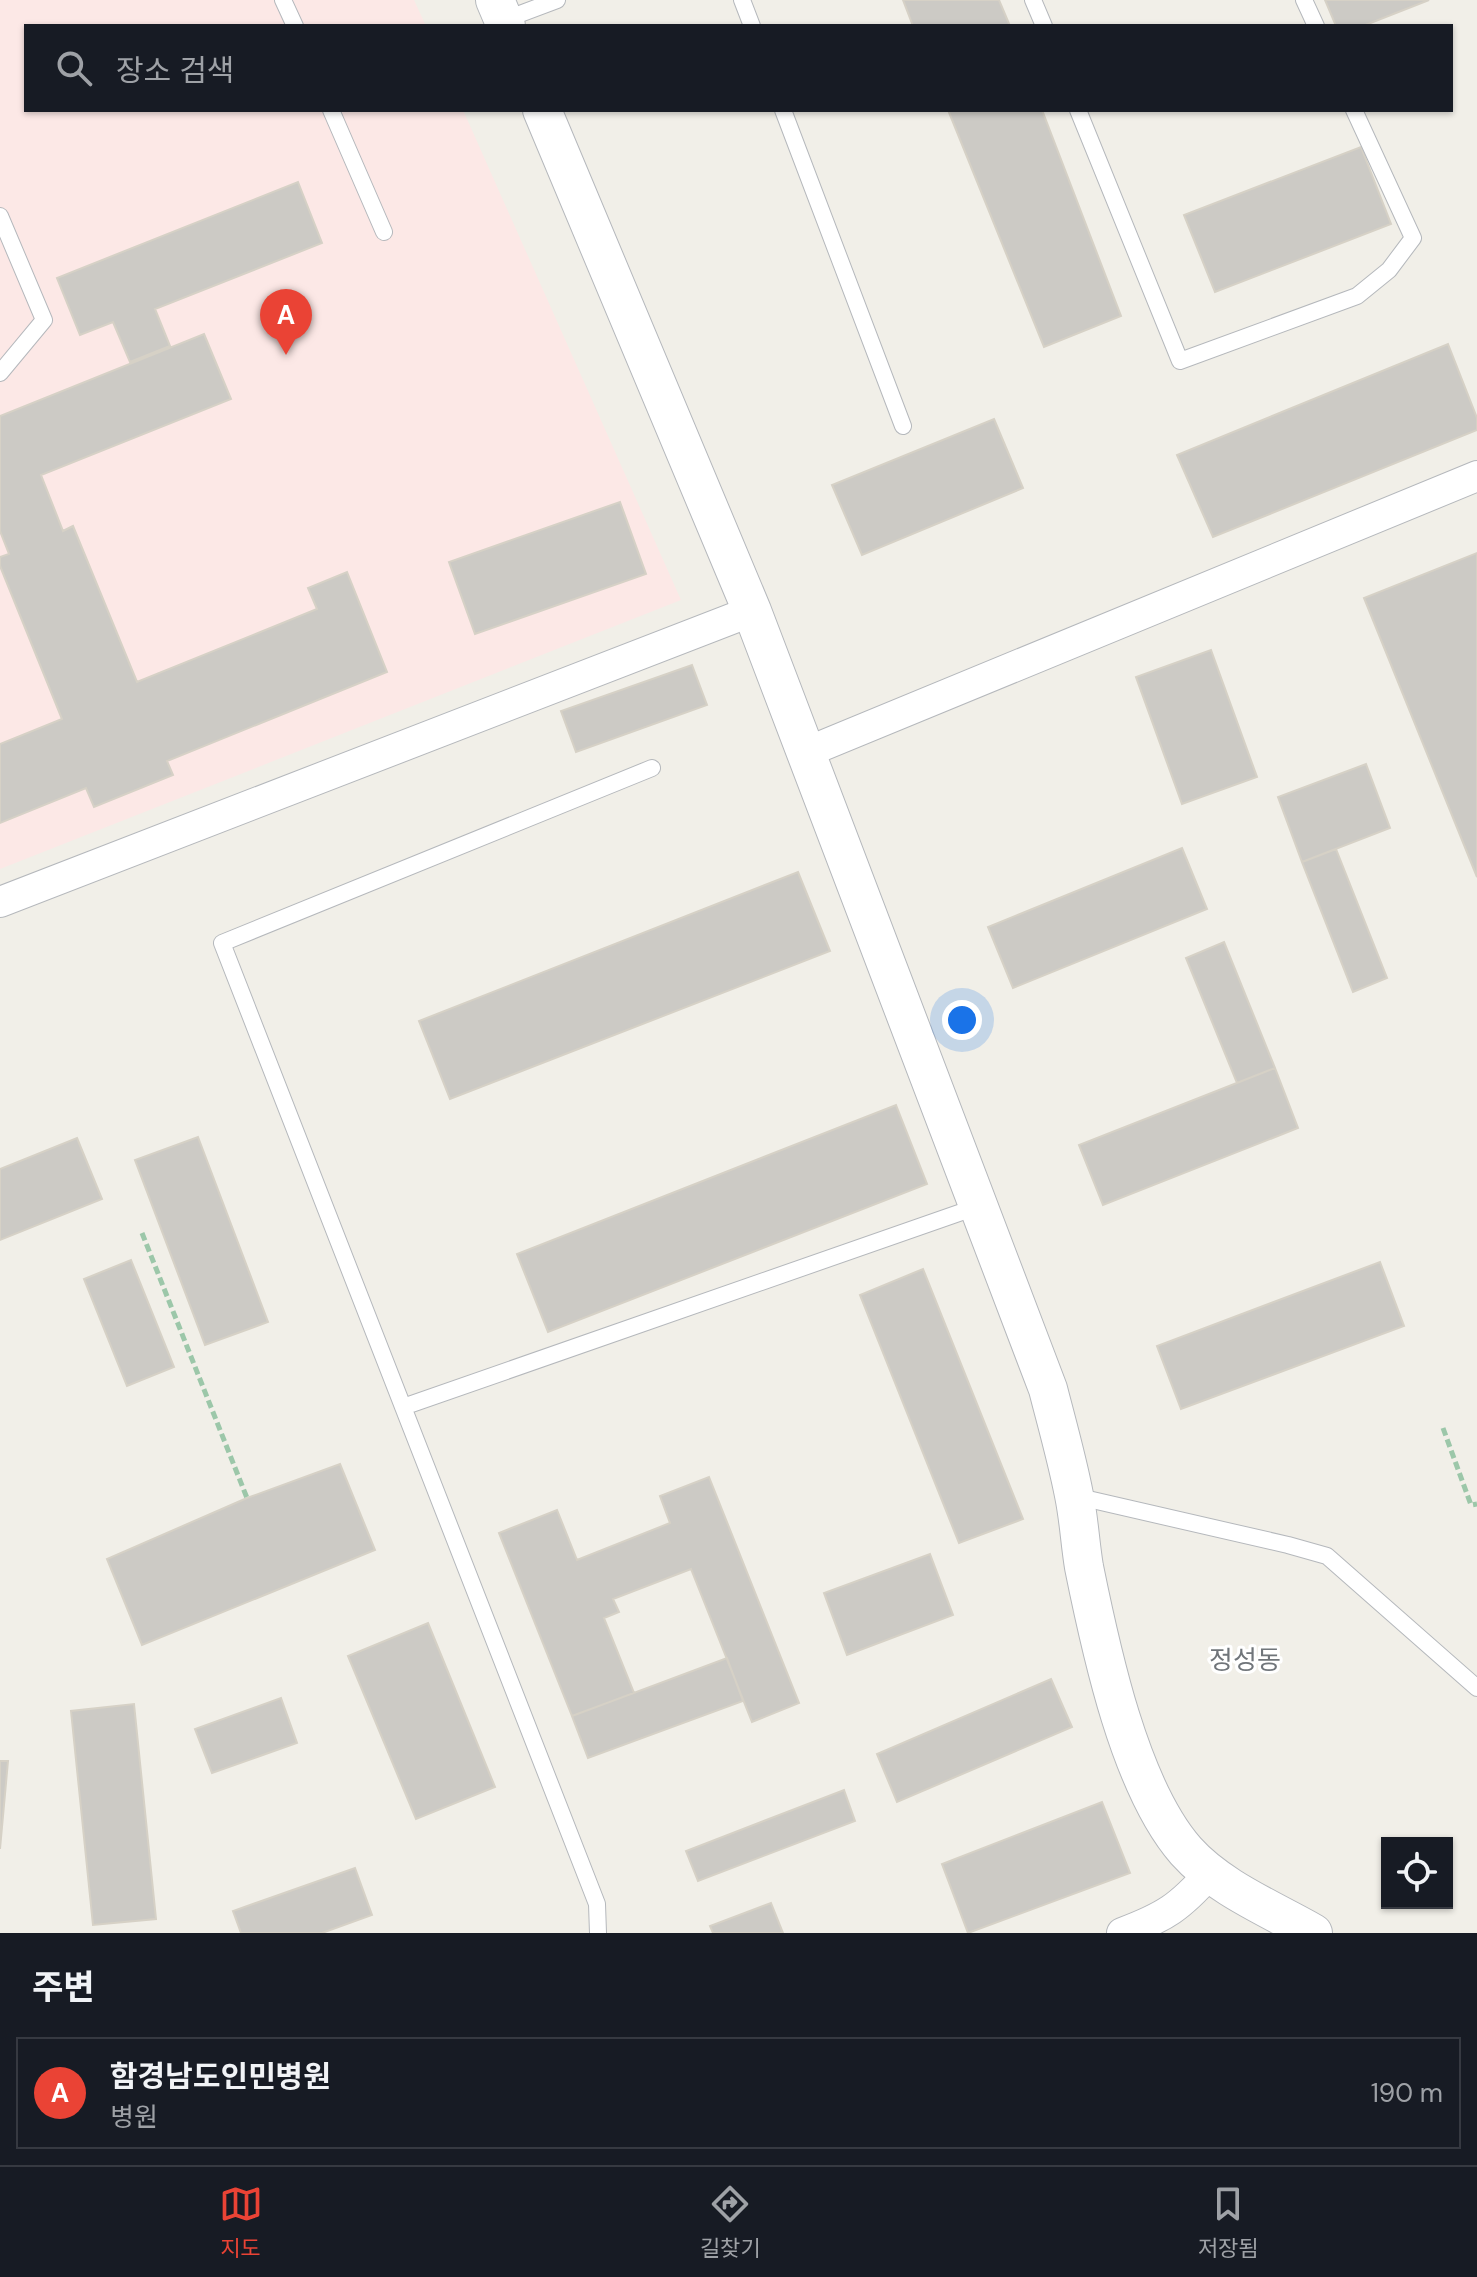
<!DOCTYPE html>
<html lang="ko">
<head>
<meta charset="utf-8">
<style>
  body { margin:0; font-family:"DM Sans","Noto Sans KR",sans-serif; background:#20242c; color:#f1f3f6 }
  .controls { position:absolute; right:24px; bottom:24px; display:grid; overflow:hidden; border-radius:0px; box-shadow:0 2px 6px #0004 }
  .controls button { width:72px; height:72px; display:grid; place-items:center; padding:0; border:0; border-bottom:2px solid #363941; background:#171b24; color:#f1f3f6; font:40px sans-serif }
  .you { position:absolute; left:962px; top:1020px; width:28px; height:28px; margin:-20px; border:6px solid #fff; border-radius:50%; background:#1a73e8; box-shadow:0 0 0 12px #1a73e833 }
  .badge { display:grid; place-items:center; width:52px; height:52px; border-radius:50%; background:#ea4335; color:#fff; font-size:26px; font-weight:700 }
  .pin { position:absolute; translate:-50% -66px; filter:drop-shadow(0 2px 4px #0008) }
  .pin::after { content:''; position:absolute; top:42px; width:28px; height:24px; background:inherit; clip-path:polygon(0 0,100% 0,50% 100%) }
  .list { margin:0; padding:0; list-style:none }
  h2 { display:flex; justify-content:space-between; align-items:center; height:104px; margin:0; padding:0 32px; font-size:34px }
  h2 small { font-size:26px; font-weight:400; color:#9ea1a6 }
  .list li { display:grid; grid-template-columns:52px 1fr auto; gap:24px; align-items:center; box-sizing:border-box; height:112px; margin:0 16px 16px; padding:0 16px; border:2px solid #363941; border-radius:0px }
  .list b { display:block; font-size:30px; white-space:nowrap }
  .list p { margin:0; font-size:26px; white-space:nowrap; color:#9ea1a6 }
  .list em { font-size:26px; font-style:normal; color:#9ea1a6 }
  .icon { flex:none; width:44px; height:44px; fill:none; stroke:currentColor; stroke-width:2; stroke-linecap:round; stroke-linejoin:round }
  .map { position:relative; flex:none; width:1477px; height:1933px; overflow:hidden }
  .search { position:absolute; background:#171b24; box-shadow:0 2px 6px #0004; left:24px; right:24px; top:24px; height:88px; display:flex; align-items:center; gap:20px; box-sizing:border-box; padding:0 28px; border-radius:0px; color:#9ea1a6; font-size:30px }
  .sheet { height:232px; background:#171b24 }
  nav { display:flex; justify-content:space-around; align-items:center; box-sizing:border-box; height:112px; border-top:2px solid #363941; background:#171b24; font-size:22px; color:#9ea1a6 }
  nav a { display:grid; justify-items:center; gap:4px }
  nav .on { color:#ea4335 }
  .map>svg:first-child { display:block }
  .medical { fill:#fce8e6 }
  .building { fill:#cccac5; stroke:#d6d1c6; stroke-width:2 }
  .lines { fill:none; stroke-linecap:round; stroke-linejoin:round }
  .service-casing { stroke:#b5b8bc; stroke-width:18 }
  .minor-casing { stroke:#b5b8bc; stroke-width:32 }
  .tertiary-casing { stroke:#b5b8bc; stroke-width:40 }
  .path { stroke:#9cc7a9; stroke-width:5; stroke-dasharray:8 4; stroke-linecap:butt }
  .service { stroke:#fff; stroke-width:16 }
  .minor { stroke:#fff; stroke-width:30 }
  .tertiary { stroke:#fff; stroke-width:38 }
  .labels { text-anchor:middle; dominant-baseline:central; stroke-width:6; stroke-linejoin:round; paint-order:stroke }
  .neighbourhood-label { font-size:26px; fill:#70757a; stroke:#fff }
</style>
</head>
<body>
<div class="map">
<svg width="1477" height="1933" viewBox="0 0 1477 1933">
  <rect width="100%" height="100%" fill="#f1efe8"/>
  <!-- medical -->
  <path class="medical" d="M0,0h414l12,26h-400v84h437l218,490 -681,269z"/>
  <!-- building -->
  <path class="building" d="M903,0h96l11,26h-97z
    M1325,0h104l-66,26h-27z
    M948,110h94l79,206 -77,31z
    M1361,147l30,77 -176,68 -31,-77z
    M298,182l24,61 -167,66 15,37 -40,16 -17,-40 -33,13 -23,-57z
    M204,334l27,65 -190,76 22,56 10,-5 64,156 180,-73 -9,-21 39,-16 40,100 -220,89 6,14 -79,32 -8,-19 -86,35v-79l62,-25 -62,-153v-9l9,-3 -9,-23v-115z
    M1448,344l29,74v12l-264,107 -36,-82z
    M994,419l29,69 -161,67 -30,-70z
    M620,502l26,72 -171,60 -26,-72z
    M1477,553v324l-113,-279z
    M1211,650l46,127 -75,27 -46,-127z
    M692,665l15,40 -131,47 -15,-41z
    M1366,764l24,64 -88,34 -24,-65z
    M1182,848l25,61 -194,79 -25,-61z
    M1336,849l51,129 -34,14 -51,-130z
    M798,872l32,79 -380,148 -31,-78z
    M1224,942l51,126 -38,15 -51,-125z
    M1275,1068l23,60 -195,77 -24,-60z
    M896,1105l31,79 -379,148 -31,-78z
    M198,1137l70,185 -63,23 -70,-185z
    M77,1138l25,61 -102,41v-71z
    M131,1260l43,107 -47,19 -43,-107z
    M1380,1262l24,64 -223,83 -24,-63z
    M923,1269l100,250 -64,24 -99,-248z
    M340,1464l35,86 -233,95 -35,-86 140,-61z
    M709,1477l90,226 -47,19 -61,-153 -78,30 6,13 -15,6 30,75 -62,23 -73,-183 58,-23 20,50 93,-37 -10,-27z
    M930,1554l23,61 -106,40 -23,-62z
    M428,1623l67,164 -79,32 -68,-163z
    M727,1658l16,43 -155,57 -16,-42z
    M1051,1679l21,48 -175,75 -20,-48z
    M281,1698l16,45 -85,30 -17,-44z
    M134,1704l22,215 -63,6 -22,-214z
    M0,1761h8l-8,88z
    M844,1790l11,31 -157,60 -12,-30z
    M1102,1802l28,71 -162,60 -26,-69z
    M355,1868l17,47 -50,18h-81l-8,-22z
    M771,1903l12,30h-70l-3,-7z"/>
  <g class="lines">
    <!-- service casing -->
    <g class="service-casing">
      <path id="service" d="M283,0l12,26
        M742,0l10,26
        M1033,0l11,26
        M1304,0l12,26
        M504,20l53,-20
        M331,110l53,122
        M783,110l120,316
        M1078,110l102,251 177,-65 32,-26 24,-32 -59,-128
        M0,216l44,104 -44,53
        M403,1407l576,-201
        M1075,1496l213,49 39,11 150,132
        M598,1933l-1,-29 -375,-961 430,-175"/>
    </g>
    <!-- minor casing -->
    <g class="minor-casing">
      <path id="minor" d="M807,752l670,-276
        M0,902l752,-291
        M1122,1933c43,-16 58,-26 88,-60"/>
    </g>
    <!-- tertiary casing -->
    <g class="tertiary-casing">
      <path id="tertiary" d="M495,0l11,26
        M542,110l210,501 296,778c9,35 19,70 26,106 5,24 6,48 10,72 17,84 46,220 102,284 33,37 85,58 127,82"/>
    </g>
    <!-- path -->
    <path class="path" d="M142,1233l105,265
      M1443,1428l28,77 6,-1"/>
    <!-- service -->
    <use href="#service" class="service"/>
    <!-- minor -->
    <use href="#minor" class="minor"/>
    <!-- tertiary -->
    <use href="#tertiary" class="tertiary"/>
  </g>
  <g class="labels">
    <!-- neighbourhood labels -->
    <g class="neighbourhood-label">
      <text x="1245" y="1660">정성동</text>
    </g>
  </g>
</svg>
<div class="controls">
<button><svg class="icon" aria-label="locate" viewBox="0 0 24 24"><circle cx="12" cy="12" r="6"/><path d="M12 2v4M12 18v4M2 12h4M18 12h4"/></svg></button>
</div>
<div class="you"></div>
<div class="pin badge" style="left:286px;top:355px">A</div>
<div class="search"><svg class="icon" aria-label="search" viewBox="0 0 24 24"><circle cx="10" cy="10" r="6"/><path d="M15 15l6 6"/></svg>장소 검색</div>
</div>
<section class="sheet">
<h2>주변<small></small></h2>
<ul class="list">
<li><span class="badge">A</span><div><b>함경남도인민병원</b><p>병원</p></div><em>190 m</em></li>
</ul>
</section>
<nav>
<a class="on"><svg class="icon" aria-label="map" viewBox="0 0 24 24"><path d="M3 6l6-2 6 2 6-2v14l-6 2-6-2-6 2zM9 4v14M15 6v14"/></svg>지도</a>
<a><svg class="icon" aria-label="directions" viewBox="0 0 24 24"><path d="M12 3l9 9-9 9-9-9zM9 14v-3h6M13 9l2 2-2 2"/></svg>길찾기</a>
<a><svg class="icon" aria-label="saved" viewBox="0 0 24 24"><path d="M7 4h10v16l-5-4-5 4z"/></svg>저장됨</a>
</nav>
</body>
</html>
